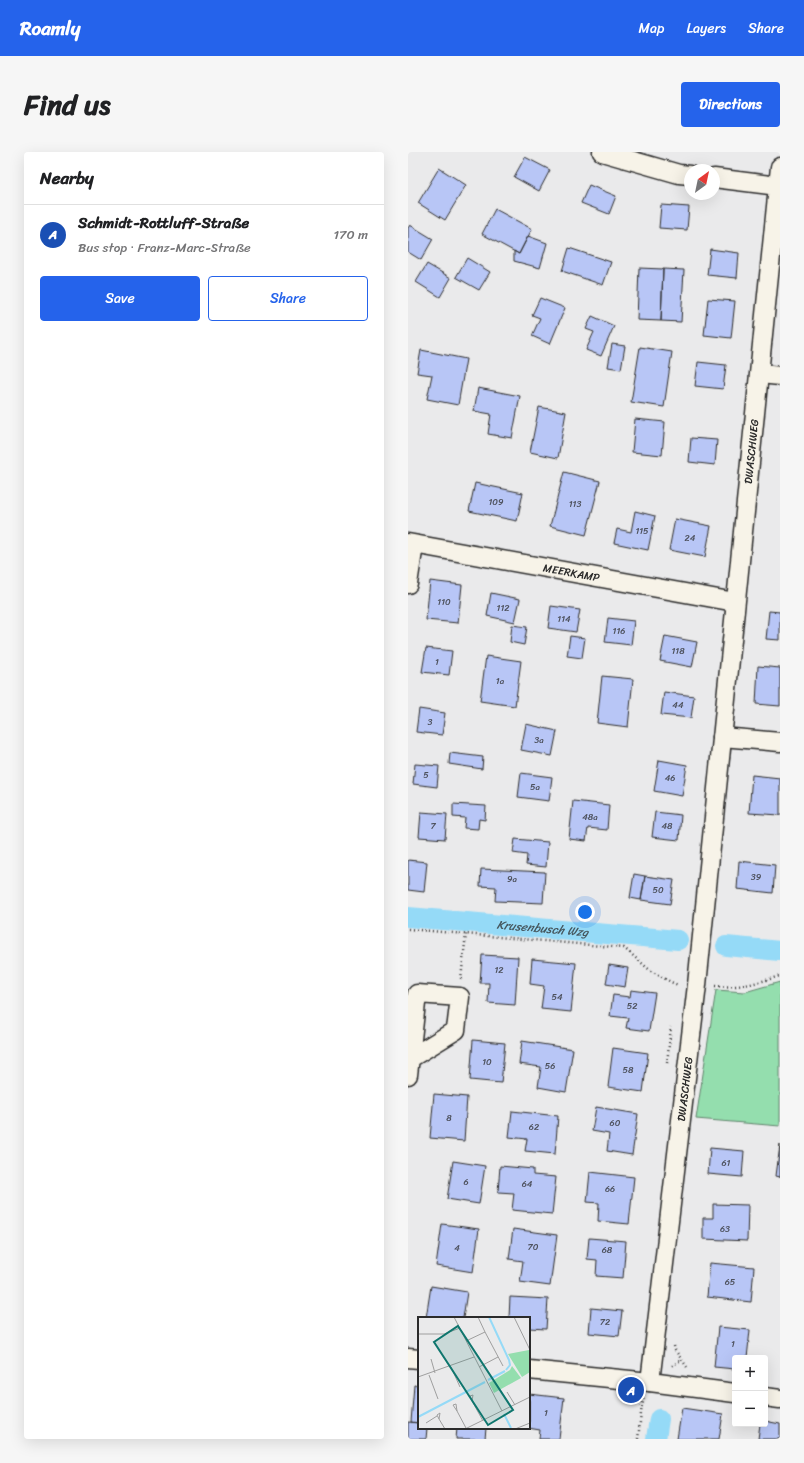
<!DOCTYPE html>
<html lang="en">
<head>
<meta charset="utf-8">
<style>
  body { margin:0; font-family:Sriracha,sans-serif; background:#f6f6f6; color:#202124 }
  .controls { position:absolute; right:12px; bottom:12px; display:grid; overflow:hidden; border-radius:4px; box-shadow:0 4px 16px #0002 }
  .controls button { width:36px; height:36px; display:grid; place-items:center; padding:0; border:0; border-bottom:1px solid #e0e0e0; background:#fff; color:#202124; font:20px sans-serif }
  .compass { position:absolute; left:276px; top:12px; width:36px; height:36px; border-radius:50%; background:#fff; box-shadow:0 4px 16px #0002; rotate:33deg }
  .you { position:absolute; left:177px; top:760px; width:14px; height:14px; margin:-10px; border:3px solid #fff; border-radius:50%; background:#1a73e8; box-shadow:0 0 0 6px #1a73e833 }
  .badge { display:grid; place-items:center; width:26px; height:26px; border-radius:50%; background:#2563eb; color:#fff; font-size:13px; font-weight:700 }
  .pin { position:absolute; translate:-50% -50%; border:2px solid #fff; box-shadow:0 1px 4px #0006 }
  .list { margin:0; padding:0; list-style:none }
  h2 { display:flex; justify-content:space-between; align-items:center; height:52px; margin:0; padding:0 16px; font-size:17px }
  h2 small { font-size:13px; font-weight:400; color:#757577 }
  .list li { display:grid; grid-template-columns:26px 1fr auto; gap:12px; align-items:center; box-sizing:border-box; height:60px; padding:0 16px; border-top:1px solid #e0e0e0 }
  .list b { display:block; font-size:15px; white-space:nowrap }
  .list p { margin:0; font-size:13px; white-space:nowrap; color:#757577 }
  .list em { font-size:13px; font-style:normal; color:#757577 }
  .actions { display:flex; gap:8px; padding:12px 16px }
  .actions a { flex:1; padding:9px 0; border:1px solid #2563eb; border-radius:4px; text-align:center; font-size:14px; color:#2563eb }
  .actions .main { background:#2563eb; color:#fff }
  .map { position:relative; flex:none; width:372px; height:1287px; overflow:hidden; border-radius:4px }
  header { display:flex; align-items:center; gap:24px; box-sizing:border-box; height:56px; padding:0 20px; background:#2563eb; color:#fff }
  header strong { font-size:19px }
  nav { display:flex; gap:22px; margin-inline-start:auto; font-size:14px }
  .intro { display:flex; align-items:center; justify-content:space-between; box-sizing:border-box; height:96px; padding:0 24px }
  h1 { margin:0; font-size:28px }
  .button { padding:10px 18px; border-radius:4px; background:#2563eb; color:#fff; font-size:14px; font-weight:700 }
  main { display:flex; gap:24px; padding:0 24px }
  aside { flex:1; background:#fff; border-radius:4px; box-shadow:0 4px 16px #0002 }
  .map>svg:first-child { display:block }
  .green { fill:#94deae; stroke:#60846c }
  .lines { fill:none; stroke-linecap:round; stroke-linejoin:round }
  .canal { stroke:#95daf7; stroke-width:20 }
  .building { fill:#b8c6f6; stroke:#2b2b2b }
  .street-casing { stroke:#2b2b2b; stroke-width:21 }
  .path { stroke:#2b2b2b; stroke-width:2.5; stroke-dasharray:1 3; stroke-linecap:butt }
  .street { stroke:#f7f3e8; stroke-width:18 }
  .labels { text-anchor:middle; dominant-baseline:central; stroke-width:3; stroke-linejoin:round; paint-order:stroke }
  .number-label { font-size:9px; fill:#4e525e }
  .street-label { font-size:11px; fill:#2b2b2b; stroke:#f7f3e8 }
  .water-label { font-size:12px; font-style:italic; fill:#46575e; stroke:#f7f3e8 }
  .inset-river { fill:none; stroke:#95daf7; stroke-width:2 }
  .inset-road { fill:none; stroke:#9e9e9e; stroke-width:1 }
  .view { fill:#0f766e; fill-opacity:0.15; stroke:#0f766e; stroke-width:2 }
  .inset-edge { fill:none; stroke:#2b2b2b; stroke-width:2 }
</style>
</head>
<body>
<header>
<strong>Roamly</strong>
<nav><a>Map</a><a>Layers</a><a>Share</a></nav>
</header>
<div class="intro"><h1>Find us</h1><a class="button">Directions</a></div>
<main>
<aside>
<h2>Nearby<small></small></h2>
<ul class="list">
<li><span class="badge" style="background:#1a4fb4">A</span><div><b>Schmidt-Rottluff-Straße</b><p>Bus stop · Franz-Marc-Straße</p></div><em>170 m</em></li>
</ul>
<div class="actions"><a class="main">Save</a><a>Share</a></div>
</aside>
<div class="map">
<svg width="372" height="1287" viewBox="0 0 372 1287">
  <rect width="100%" height="100%" fill="#eaeaeb"/>
  <filter id="ink" filterUnits="userSpaceOnUse"><feTurbulence type="fractalNoise" baseFrequency=".025" numOctaves="2"/><feDisplacementMap in="SourceGraphic" scale="8" xChannelSelector="R" yChannelSelector="G"/><feConvolveMatrix kernelMatrix="1 2 1 2 8 2 1 2 1" color-interpolation-filters="sRGB"/></filter>
  <g filter="url(#ink)">
    <!-- green -->
    <path class="green" d="M372,830v144l-84,-7 20,-129 29,2z"/>
    <g class="lines">
      <!-- canal -->
      <g class="canal">
        <path id="s1" d="M0,765l270,23"/>
        <path d="M318,794l54,5"/>
        <path d="M248,1287l3,-20"/>
      </g>
    </g>
    <!-- building -->
    <path class="building" d="M117,5l25,13 -11,21 -25,-14z
      M31,16l27,17 -21,35 -27,-17z
      M181,33l27,11 -7,18 -28,-11z
      M253,53l28,2 -2,23 -28,-2z
      M87,57l37,20 -13,25 -37,-20z
      M2,73l23,14 -12,21 -13,-8v-24z
      M120,84l19,7 -7,25 -26,-7v-10l5,3z
      M161,96l42,14 -8,23 -41,-14z
      M302,97l29,4 -2,25 -30,-3z
      M59,106l23,14 -11,18 -23,-13z
      M19,112l24,14 -11,19 -24,-15z
      M231,116l24,1 -2,52 -24,-1z
      M255,117l21,1 -3,52 -20,-1z
      M132,146l25,10 -15,36 -18,-8 8,-18 -8,-3z
      M300,147l27,2 -4,37 -27,-3z
      M184,164l22,10 -13,30 -15,-6 8,-18 -8,-3z
      M204,192l13,2 -4,23 -13,-2z
      M232,195l32,5 -8,55 -33,-5z
      M13,198l45,9 -8,46 -31,-6 5,-24 -15,-2z
      M290,210l28,3 -3,24 -28,-3z
      M70,236l42,8 -8,42 -24,-4 3,-20 -17,-3z
      M131,255l27,5 -8,46 -28,-6z
      M227,267l30,3 -3,33 -30,-3z
      M283,286l26,2 -2,25 -26,-3z
      M156,320l36,9 -14,54 -36,-9z
      M67,331l48,10 -6,28 -48,-10z
      M227,359l20,5 -7,34 -34,-7 3,-14 14,3z
      M267,367l36,7 -6,31 -36,-7z
      M22,429l32,4 -4,38 -32,-3z
      M83,441l29,6 -5,23 -28,-6z
      M143,454l29,4 -4,22 -28,-4z
      M361,459l11,1v28l-14,-1z
      M200,466l26,3 -3,24 -26,-3z
      M104,473l15,2 -3,18 -14,-3z
      M162,484l15,2 -3,20 -15,-2z
      M257,484l32,6 -5,25 -32,-6z
      M18,496l26,3 -3,24 -27,-3z
      M78,504l35,5 -6,45 -35,-5z
      M350,514l22,2v38l-24,-2z
      M194,524l31,3 -5,48 -31,-4z
      M256,540l30,4 -3,22 -30,-3z
      M11,557l26,4 -3,22 -26,-3z
      M118,572l31,7 -5,25 -31,-6z
      M42,601l33,4 -1,12 -33,-5z
      M251,608l28,5 -5,31 -28,-5z
      M7,612l24,2 -2,21 -24,-3z
      M113,621l31,4 -3,24 -31,-4z
      M344,623l28,3v37l-31,-2z
      M165,649l36,4 -2,25 -19,-2 -2,13 -17,-2z
      M45,652l33,2 -1,14 -6,-1 -1,10 -14,-1 1,-10 -12,-1z
      M13,660l26,2 -2,25 -26,-2z
      M247,660l26,3 -2,25 -27,-3z
      M107,687l33,3 -2,25 -20,-2 1,-10 -14,-2z
      M0,708l19,2 -3,30 -16,-2z
      M331,709l36,4 -2,28 -36,-4z
      M73,717l64,3 -2,31 -48,-2 1,-14 -16,-1z
      M226,722l11,2 -4,24 -11,-2z
      M237,724l29,4 -4,24 -29,-4z
      M74,803l36,2 -3,48 -27,-2 1,-20h-9z
      M124,807l44,4 -5,49 -30,-3 3,-23 -14,-2z
      M201,813l19,3 -3,19 -19,-3z
      M223,838l24,3 -6,38 -23,-3 2,-10 -18,-2 3,-21 17,2z
      M65,888l32,3 -4,40 -31,-3z
      M114,889l51,8 -7,43 -28,-5 3,-20 -22,-3z
      M205,896l35,5 -5,39 -35,-5z
      M26,942l33,3 -3,44 -34,-3z
      M188,955l42,7 -6,41 -25,-4 2,-17 -17,-3z
      M104,959l46,5 -3,38 -30,-3 2,-12 -18,-2z
      M372,993v32l-4,-1z
      M302,996l34,3 -2,26 -34,-3z
      M45,1009l32,5 -6,38 -32,-5z
      M92,1014l33,3v6l23,2 -4,37 -40,-4 2,-17 -16,-1z
      M182,1020l44,5 -5,47 -31,-3 1,-18 -12,-1z
      M305,1052l35,1 -1,36 -44,-2v-21h10z
      M34,1072l37,5 -6,43 -37,-6z
      M105,1077l44,6 -7,51 -30,-4 3,-21 -14,-2z
      M181,1086l37,3 -3,37 -27,-2 1,-16 -10,-1z
      M302,1111l44,4 -3,35 -44,-5z
      M23,1134l36,6 -4,26h-37z
      M102,1145l38,2 -2,30 -17,-1v-10h-20z
      M183,1156l31,3 -3,25 -30,-3z
      M310,1175l32,3 -3,28h-12v11l-21,-2z
      M6,1233l5,1v37l-8,-1z
      M121,1242l35,4 -5,41h-20l1,-9 -12,-2h1z
      M274,1256l41,6 -4,25h-42z
      M357,1269l15,3v15h-22l2,-15h5z
      M0,1270l11,1v5h8l-1,11h-18z
      M49,1276h29l-1,11h-29z"/>
    <g class="lines">
      <!-- street casing -->
      <g class="street-casing">
        <g id="street">
          <path d="M194,0l77,22 11,1"/>
          <path d="M306,26l64,8"/>
          <path d="M352,222l20,2"/>
          <path id="s2" d="M0,391l327,59"/>
          <path d="M0,432l6,-39"/>
          <path d="M314,585l58,5"/>
          <path d="M0,923l9,-81 43,3 -4,33 -47,29"/>
          <path d="M0,1206l11,1"/>
          <path d="M121,1218l121,12 85,11"/>
          <path id="s3" d="M242,1230l47,-397 83,-818"/>
          <path d="M357,1245l15,2"/>
        </g>
      </g>
      <!-- path -->
      <path class="path" d="M0,777l216,19 27,23 20,11 7,3
        M53,827l5,-45
        M307,834c26,2 41,-3 65,-10
        M259,911l4,-36
        M266,1194l1,4 12,17
        M264,1214l9,-6
        M230,1287l4,-34 2,-6"/>
      <!-- street -->
      <use href="#street" class="street"/>
    </g>
  </g>
  <g class="labels">
    <!-- number labels -->
    <g class="number-label">
      <text x="88" y="350">109</text>
      <text x="167" y="352">113</text>
      <text x="234" y="379">115</text>
      <text x="282" y="386">24</text>
      <text x="36" y="450">110</text>
      <text x="95" y="456">112</text>
      <text x="156" y="467">114</text>
      <text x="211" y="479">116</text>
      <text x="270" y="499">118</text>
      <text x="29" y="510">1</text>
      <text x="92" y="529">1a</text>
      <text x="270" y="553">44</text>
      <text x="22" y="570">3</text>
      <text x="131" y="588">3a</text>
      <text x="18" y="623">5</text>
      <text x="262" y="626">46</text>
      <text x="127" y="635">5a</text>
      <text x="182" y="665">48a</text>
      <text x="25" y="674">7</text>
      <text x="259" y="674">48</text>
      <text x="348" y="725">39</text>
      <text x="104" y="727">9a</text>
      <text x="250" y="738">50</text>
      <text x="91" y="818">12</text>
      <text x="149" y="845">54</text>
      <text x="224" y="854">52</text>
      <text x="79" y="910">10</text>
      <text x="142" y="914">56</text>
      <text x="220" y="918">58</text>
      <text x="41" y="966">8</text>
      <text x="207" y="971">60</text>
      <text x="126" y="975">62</text>
      <text x="318" y="1011">61</text>
      <text x="58" y="1030">6</text>
      <text x="119" y="1032">64</text>
      <text x="202" y="1037">66</text>
      <text x="317" y="1077">63</text>
      <text x="125" y="1095">70</text>
      <text x="49" y="1096">4</text>
      <text x="199" y="1098">68</text>
      <text x="322" y="1130">65</text>
      <text x="197" y="1170">72</text>
      <text x="325" y="1192">1</text>
      <text x="138" y="1261">1</text>
    </g>
    <!-- street labels -->
    <g class="street-label">
      <text stroke="none"><textPath href="#s3" startOffset="936">DWASCHWEG</textPath></text>
      <text stroke="none"><textPath href="#s2" startOffset="166">MEERKAMP</textPath></text>
      <text stroke="none"><textPath href="#s3" startOffset="295">DWASCHWEG</textPath></text>
    </g>
    <!-- water labels -->
    <g class="water-label">
      <text stroke="none"><textPath href="#s1" startOffset="135">Krusenbusch Wzg</textPath></text>
    </g>
  </g>
  <!-- overview -->
  <g transform="translate(10 1165)">
    <rect width="112" height="112" fill="#eaeaeb"/>
    <path d="M111,33l1,22 -8,5 -14,-23zM94,49l9,12 -27,15 -5,-10 21,-13z" fill="#94deae"/>
    <path class="inset-river" d="M71,0l20,43 1,5 -4,5M70,63l17,-9M86,97l7,14M0,100l67,-35"/>
    <path class="inset-road" d="M36,0l48,94M60,0l7,15M96,0l16,33M0,17h26l16,-6M48,24l19,-9 18,34M13,42l4,14M33,50l9,20M61,50l19,-10M11,58l9,24M0,60l56,-20M89,75l8,13M54,84l-2,-5 3,-1 -1,6 11,20M39,94l-4,-6 3,-1 1,7 9,17M21,102l1,-6 -3,2 2,4 6,10M8,106l11,-7M47,112l65,-32M97,112l15,-6"/>
    <path class="view" d="M40,9l55,84 -25,15 -54,-83z"/>
    <rect width="112" height="112" class="inset-edge"/>
  </g>
</svg>
<div class="controls">
<button>+</button>
<button>−</button>
</div>
<svg class="compass" viewBox="-18 -18 36 36"><path d="M0-13l5 13h-10z" fill="#e53935"/><path d="M0 13l5-13h-10z" fill="#757577"/></svg>
<div class="you"></div>
<div class="pin badge" style="left:223px;top:1238px;background:#1a4fb4">A</div>
</div>
</main>
</body>
</html>
